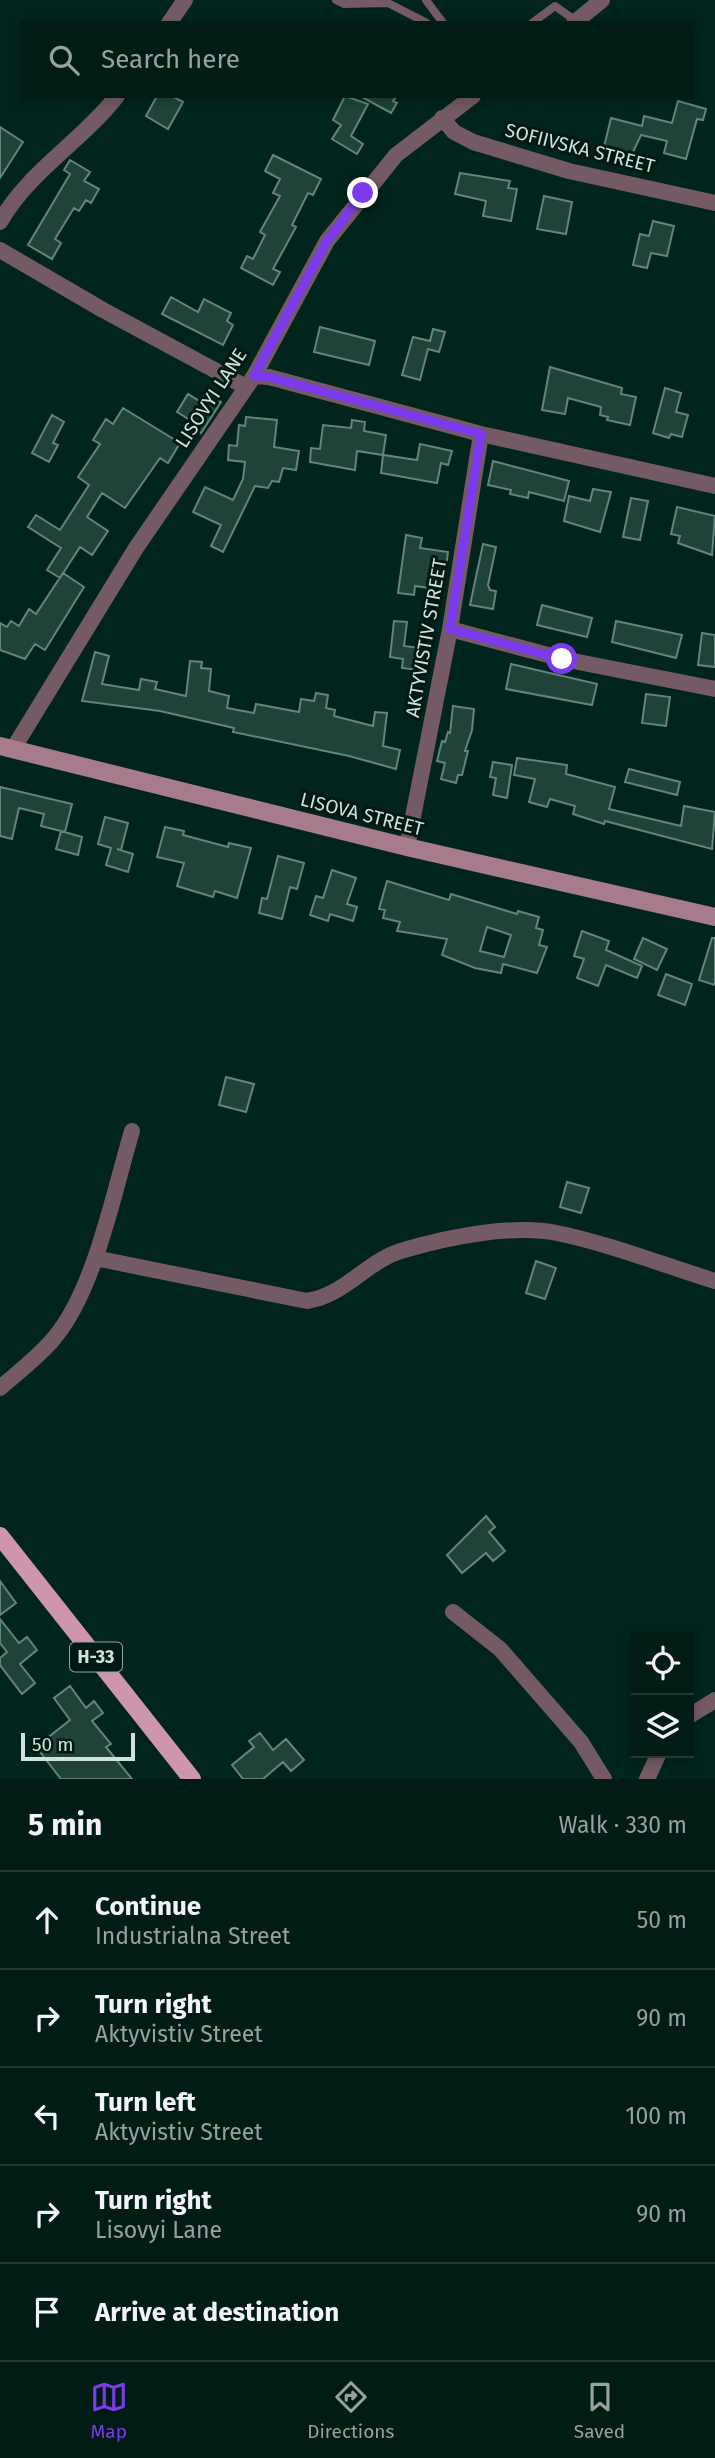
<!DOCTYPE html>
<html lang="en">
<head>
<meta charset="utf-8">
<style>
  body { margin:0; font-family:"Fira Sans",sans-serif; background:#0b241e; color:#f1f3f6 }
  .controls { position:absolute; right:21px; bottom:21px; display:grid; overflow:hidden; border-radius:0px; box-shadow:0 4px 10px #0003 }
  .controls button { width:63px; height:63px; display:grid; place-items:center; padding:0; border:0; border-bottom:2px solid #233934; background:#011b15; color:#f1f3f6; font:35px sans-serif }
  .scale { position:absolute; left:21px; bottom:18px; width:114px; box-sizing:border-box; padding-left:7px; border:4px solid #cfe2dc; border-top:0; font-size:19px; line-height:24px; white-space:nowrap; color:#cfe2dc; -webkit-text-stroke:5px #011913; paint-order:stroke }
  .stop { position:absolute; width:21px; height:21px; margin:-16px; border:5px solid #7c3aed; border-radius:50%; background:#fff }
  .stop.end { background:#7c3aed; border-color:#fff; box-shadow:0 2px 7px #0008 }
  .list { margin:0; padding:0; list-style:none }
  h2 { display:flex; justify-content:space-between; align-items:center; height:91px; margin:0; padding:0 28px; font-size:30px }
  h2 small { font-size:23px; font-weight:400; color:#96a1a0 }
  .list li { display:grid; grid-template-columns:46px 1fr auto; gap:21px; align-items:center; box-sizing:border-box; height:98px; padding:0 28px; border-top:2px solid #233934 }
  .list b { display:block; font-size:26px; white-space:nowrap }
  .list p { margin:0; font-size:23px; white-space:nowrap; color:#96a1a0 }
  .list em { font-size:23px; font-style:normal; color:#96a1a0 }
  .icon { flex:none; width:38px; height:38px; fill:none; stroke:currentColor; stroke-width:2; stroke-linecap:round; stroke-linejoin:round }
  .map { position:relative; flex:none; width:715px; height:1779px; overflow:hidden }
  .search { position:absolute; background:#011b15; box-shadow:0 4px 10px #0003; left:21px; right:21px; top:21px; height:77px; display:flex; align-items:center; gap:18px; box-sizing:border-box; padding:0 24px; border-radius:0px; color:#96a1a0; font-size:26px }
  .sheet { height:581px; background:#011b15 }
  nav { display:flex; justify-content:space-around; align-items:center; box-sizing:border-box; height:98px; border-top:2px solid #233934; background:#011b15; font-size:19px; color:#96a1a0 }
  nav a { display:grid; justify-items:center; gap:4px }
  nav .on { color:#7c3aed }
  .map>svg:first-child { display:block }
  .building { fill:#204238; stroke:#62867b; stroke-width:2; fill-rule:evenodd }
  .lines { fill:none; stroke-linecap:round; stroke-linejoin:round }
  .lane { stroke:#745a64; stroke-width:8 }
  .street { stroke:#745a64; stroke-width:16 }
  .secondary { stroke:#a67c8d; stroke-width:18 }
  .primary { stroke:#cd96ad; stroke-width:18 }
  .route { stroke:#7c3aed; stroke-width:9 }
  .labels { text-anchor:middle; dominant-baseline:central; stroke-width:6; stroke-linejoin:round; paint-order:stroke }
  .shield { fill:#011913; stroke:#91a6a0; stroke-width:2 }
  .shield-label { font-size:18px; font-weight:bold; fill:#cfe2dc }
  .street-label { font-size:19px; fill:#cfe2dc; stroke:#011913 }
</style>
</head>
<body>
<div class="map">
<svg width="715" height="1779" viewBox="0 0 715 1779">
  <rect width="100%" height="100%" fill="#01241c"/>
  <!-- building -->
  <path class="building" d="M157,96h15l11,6 -15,27 -22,-13z
    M345,96l23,8 -17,32 12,8 -6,10 -25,-15 9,-14 -8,-5z
    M360,96h37l-4,5 4,2 -6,10z
    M678,101l28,8 -3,11 -6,-1 -11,40 -22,-6 3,-12 -26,-6 -9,19 -28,-7 7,-29 31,8 2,-10 28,7z
    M0,127l23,15 -23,36z
    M273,155l48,24 -8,16 -5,-2 -16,32 4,2 -23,42 7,3 -7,13 -32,-17 6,-12 6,3 12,-24 -5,-3 20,-36 -7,-3 7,-14 -15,-8z
    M70,160l20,12 -6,9 15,8 -8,14 -5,-3 -7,11 -5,-3 -19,31 6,4 -9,16 -24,-14 42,-71 -6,-4z
    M460,173l50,8 -2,7 9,1 -6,32 -28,-5 3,-15 -31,-7z
    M544,196l28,6 -6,32 -29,-5z
    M653,221l21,5 -7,30 -16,-3 -4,15 -14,-3 7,-31 9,2z
    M171,297l27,15 6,-13 27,14 -4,8 6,4 -10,20 -61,-31z
    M320,327l55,14 -6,24 -55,-13z
    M433,329l12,3 -6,20 -11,-3 -8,31 -18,-5 11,-38 17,4z
    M550,367l72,21 -1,6 15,3 -6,28 -23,-5 1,-3 -8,-2 1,-8 -33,-9 -3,16 -23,-4z
    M665,388l16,5 -5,19 12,3 -6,22 -11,-3 -2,4 -16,-5z
    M207,392l14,10 -20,31 -14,-9 3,-4 -13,-8 11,-18 13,8z
    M123,408l57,35 -12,20 -8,-5 -35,50 -23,-15 -15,24 21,14 -16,24 -12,-8 -20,31 -13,-8 14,-22 -33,-21 8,-12 24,15 29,-45 -11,-8 22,-33 -7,-4 13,-21 7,5z
    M52,415l12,7 -11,21 5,2 -9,17 -17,-9z
    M246,417l31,3 -3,27 25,4 -3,19 -13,-2 -4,14 -7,-1 -4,7 -13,-2 -32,66 -12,-6 10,-21 -28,-13 12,-25 28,13 10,-21 2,-17 -17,-2 1,-15 8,1 2,-21 6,1z
    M352,420l13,2 -1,9 22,4 -3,20 -26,-4 -2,19 -45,-8 1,-14 9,1 3,-24 28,3z
    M420,444l32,7 -4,14 -7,-2 -4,20 -56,-10 2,-18 34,5z
    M493,461l76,20 -5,20 -35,-9 -1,6 -18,-4 1,-4 -23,-5z
    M593,489l18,3 -11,40 -36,-11 5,-25 21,5z
    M631,498l17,3 -8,39 -17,-3z
    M677,507l38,9 -3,39 -34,-12 2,-7 -9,-2z
    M406,535l16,3 -2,10 28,4 -5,38 -28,-4 -1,9 -16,-2z
    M483,544l13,3 -8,38 2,5 6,1 -3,18 -23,-4z
    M63,573l21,14 -39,63 -10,-6 -10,15 -25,-9v-27l7,4 4,-6 8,5 10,-17 7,5z
    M542,605l50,13 -5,19 -50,-12z
    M394,621l13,1 -3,24 24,3 -3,22 -23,-3 1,-9 -13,-2z
    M616,621l66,14 -6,23 -64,-16z
    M702,633l13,2v32l-17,-2z
    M95,652l14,4 -7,28 37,6 2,-11 16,3 -2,7 31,7 4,-35 12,1 -1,6 10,1 -2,22 20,5 -2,12 27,5 2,-9 43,8 2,-13 13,2 2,-8 12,2 -2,13 9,2 -1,6 39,10 2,-14 12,1 -4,33 17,4 -4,19 -47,-13 -116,-24 1,-4 -74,-17 -78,-10z
    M511,664l86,20 -5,21 -86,-16z
    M646,694l24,3 -4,29 -24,-3z
    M453,706l21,3 -2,21 -7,21h3l-6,24h-4l-2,8 -15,-4 4,-16 -8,-2 5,-20 3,1 3,-10 2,1z
    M517,758l50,7 -1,9 49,13 -6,22 72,17 3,-20 31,6 -3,37 -107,-28 -1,3 -31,-10 2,-8 -25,-7 -3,8 -18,-5 6,-23 -21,-4z
    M493,762l19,3 -5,33 -14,-3 3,-17 -6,-1z
    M629,769l51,13 -3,13 -52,-13z
    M0,787l72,17 -7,28 -24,-6 3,-12 -25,-6 -7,31 -12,-3z
    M105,817l23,6 -7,27 -4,-1 16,5 -5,18 -22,-7 5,-17 -13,-4z
    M165,827l19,4 -1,4 45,12 1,-4 22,5 -14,50 -22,-7 -2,6 -36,-11 7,-23 -27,-6z
    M61,831l21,6 -4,18 -22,-6z
    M278,856l26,7 -7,26 -7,-2 -8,32 -23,-6 3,-15 5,1z
    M332,870l24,8 -9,26 10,3 -4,14 -23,-7 -2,7 -18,-6 6,-19 7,2z
    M387,881l62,19 2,-6 66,20 1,-3 21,6 -3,11 7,2 -4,15 8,2 -10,26 -34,-9 -2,9 -26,-5 -33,-13 5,-16 -50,-8 3,-9 -17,-4 2,-8 -6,-1zM487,927l24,8 -7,22 -24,-6z
    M582,931l27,10 -3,9 36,16 -5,12 -31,-13 -8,21 -21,-8 7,-19 -10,-3z
    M643,938l24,11 -10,21 -23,-11z
    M712,938h3v47l-16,-5z
    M666,974l26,10 -7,21 -27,-10z
    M226,1077l28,7 -8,28 -27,-7z
    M567,1182l22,6 -8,25 -21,-6z
    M536,1261l20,7 -11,31 -19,-6z
    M486,1516l9,11 -6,5 16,19 -12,10 -7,-8 -24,20 -15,-18z
    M0,1581l16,22 -16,12z
    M0,1619l19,24 8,-6 10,13 -17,14 15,19 -13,11 -22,-29v-7l7,-6 -7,-9z
    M70,1686l16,22 8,-7 9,12 -11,8 19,23 -5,3 26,32h-71l-25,-32 34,-27 -16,-22z
    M260,1733l13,17 13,-11 18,21 -13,11 -8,-9 -20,17h-20l-11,-14 22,-18 -5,-6z"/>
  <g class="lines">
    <!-- lane -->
    <path class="lane" d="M336,0l8,4 44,-1 39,20
      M426,0l17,23
      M532,23l23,-17 21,15"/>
    <!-- street -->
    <path class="street" d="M169,23l16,-23
      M574,23l28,-23
      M442,118l12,14 19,10 96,29 146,32
      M0,222c29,-51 81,-80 117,-126
      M0,250l103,60 143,77
      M254,376l15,1 212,57 234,52
      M450,629l113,30 152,30
      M13,749l123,-201 118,-172 73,-135 69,-86 77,-59
      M407,847l43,-218 31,-195
      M95,1258l212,43c39,-6 60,-41 97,-51 44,-13 109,-26 153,-17 53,11 106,32 158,48
      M0,1388c18,-16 40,-32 55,-51 40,-48 59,-146 77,-206
      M453,1612l47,37 81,93 23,37
      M689,1716l26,-16
      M647,1779l12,-26"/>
    <!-- secondary -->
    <path class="secondary" d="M0,746l407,101 308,70"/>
    <!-- primary -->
    <path class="primary" d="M0,1536l192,243"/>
  </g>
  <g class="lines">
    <!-- route -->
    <path class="route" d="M363,193l-36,48 -73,135 15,1 212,57 -31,195 112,30"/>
  </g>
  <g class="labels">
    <!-- shield labels -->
    <rect class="shield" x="70" y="1642.5" width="52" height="29" rx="5"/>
    <g class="shield-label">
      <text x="96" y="1657">Н-33</text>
    </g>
    <!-- street labels -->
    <g class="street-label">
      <text transform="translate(580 148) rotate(14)">SOFIIVSKA STREET</text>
      <text transform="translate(211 398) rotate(-57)">LISOVYI LANE</text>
      <text transform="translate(426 638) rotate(-80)">AKTYVISTIV STREET</text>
      <text transform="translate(362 814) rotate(14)">LISOVA STREET</text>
    </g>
  </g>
</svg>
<div class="controls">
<button><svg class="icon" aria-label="locate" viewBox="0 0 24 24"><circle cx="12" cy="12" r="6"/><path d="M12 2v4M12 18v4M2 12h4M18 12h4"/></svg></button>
<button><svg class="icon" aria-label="layers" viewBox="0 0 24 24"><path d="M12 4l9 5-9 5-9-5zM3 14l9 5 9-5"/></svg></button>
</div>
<div class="scale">50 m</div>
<div class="stop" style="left:562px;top:659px"></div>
<div class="stop end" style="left:363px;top:193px"></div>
<div class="search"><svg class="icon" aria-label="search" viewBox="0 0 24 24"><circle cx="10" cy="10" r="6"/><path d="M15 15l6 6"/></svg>Search here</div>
</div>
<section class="sheet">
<h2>5 min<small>Walk · 330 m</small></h2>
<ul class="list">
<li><svg class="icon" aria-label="ahead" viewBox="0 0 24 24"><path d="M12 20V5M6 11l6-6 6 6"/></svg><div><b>Continue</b><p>Industrialna Street</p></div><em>50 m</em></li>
<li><svg class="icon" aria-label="right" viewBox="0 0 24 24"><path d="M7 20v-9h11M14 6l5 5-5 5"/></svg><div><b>Turn right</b><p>Aktyvistiv Street</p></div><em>90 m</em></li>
<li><svg class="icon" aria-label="left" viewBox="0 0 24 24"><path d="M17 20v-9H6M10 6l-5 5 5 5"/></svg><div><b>Turn left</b><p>Aktyvistiv Street</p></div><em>100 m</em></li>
<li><svg class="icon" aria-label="right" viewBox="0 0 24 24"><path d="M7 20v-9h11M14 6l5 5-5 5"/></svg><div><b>Turn right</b><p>Lisovyi Lane</p></div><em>90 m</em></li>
<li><svg class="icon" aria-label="arrive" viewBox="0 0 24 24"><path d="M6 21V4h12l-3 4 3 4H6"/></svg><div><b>Arrive at destination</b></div></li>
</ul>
</section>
<nav>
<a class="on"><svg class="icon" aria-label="map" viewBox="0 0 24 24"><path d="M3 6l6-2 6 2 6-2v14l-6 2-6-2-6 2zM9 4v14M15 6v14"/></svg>Map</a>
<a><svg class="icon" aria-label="directions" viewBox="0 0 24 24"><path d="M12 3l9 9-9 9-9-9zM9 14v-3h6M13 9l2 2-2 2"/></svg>Directions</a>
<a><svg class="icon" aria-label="saved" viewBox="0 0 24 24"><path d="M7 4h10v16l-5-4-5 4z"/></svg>Saved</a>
</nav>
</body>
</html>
